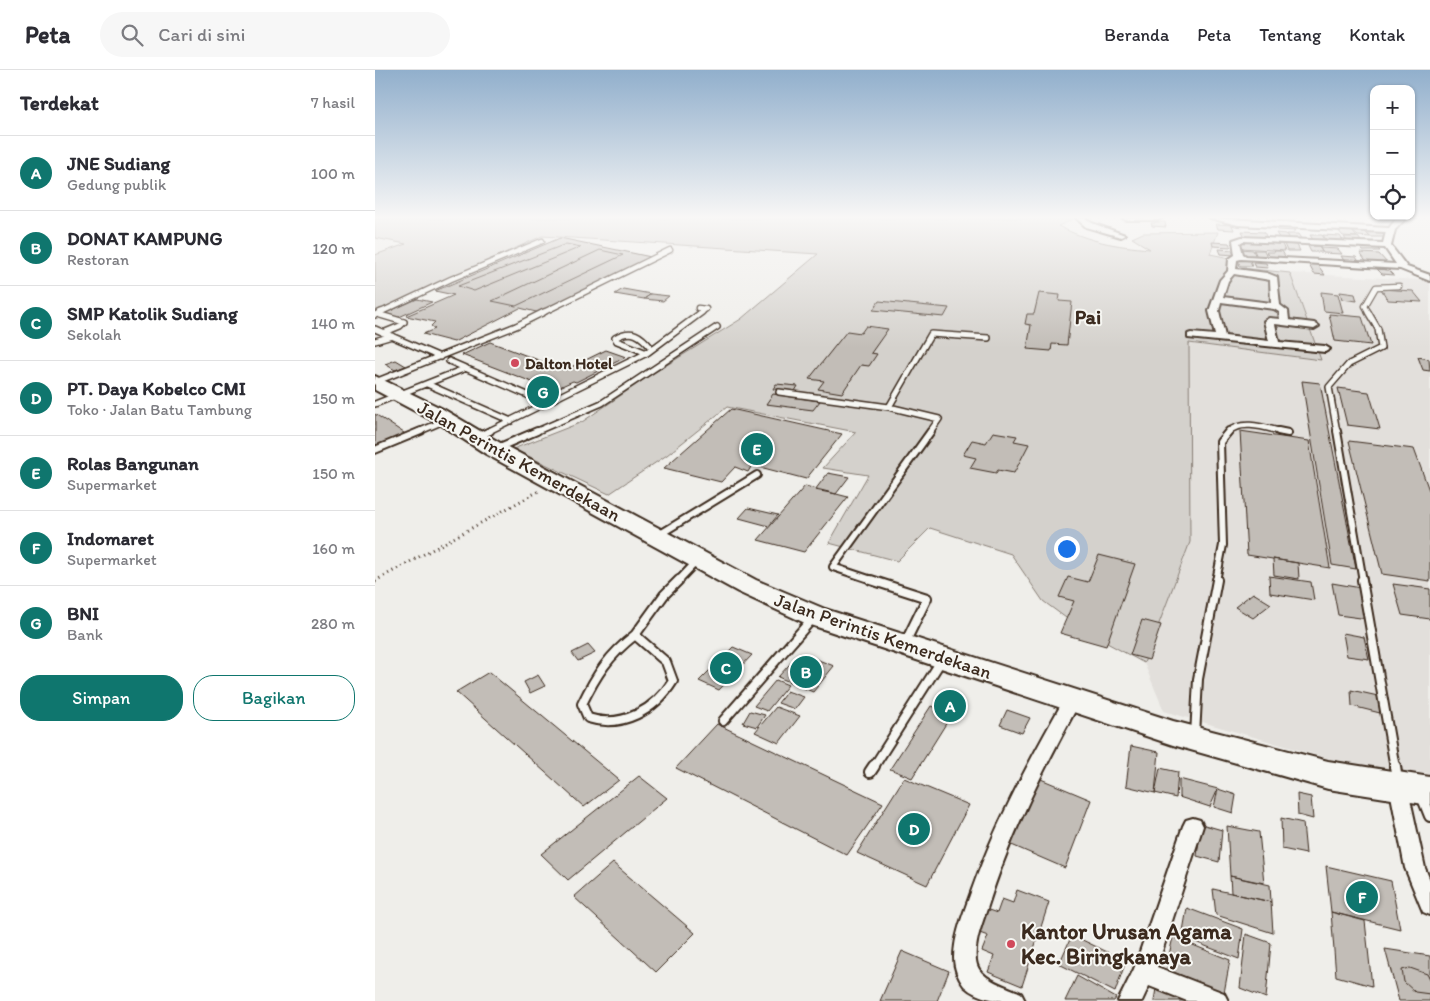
<!DOCTYPE html>
<html lang="id">
<head>
<meta charset="utf-8">
<style>
  body { margin:0; font-family:Itim,sans-serif; background:#f7f7f7; color:#2b2b33 }
  .controls { position:absolute; right:15px; top:15px; display:grid; overflow:hidden; border-radius:10px; box-shadow:0 1px 4px #0004 }
  .controls button { width:45px; height:45px; display:grid; place-items:center; padding:0; border:0; border-bottom:1px solid #e1e1e2; background:#fff; color:#2b2b33; font:25px sans-serif }
  .you { position:absolute; left:691px; top:478px; width:18px; height:18px; margin:-12px; border:4px solid #fff; border-radius:50%; background:#1a73e8; box-shadow:0 0 0 8px #1a73e833 }
  .badge { display:grid; place-items:center; width:32px; height:32px; border-radius:50%; background:#0f766e; color:#fff; font-size:16px; font-weight:700 }
  .pin { position:absolute; translate:-50% -50%; border:2px solid #fff; box-shadow:0 1px 5px #0006 }
  .list { margin:0; padding:0; list-style:none }
  h2 { display:flex; justify-content:space-between; align-items:center; height:65px; margin:0; padding:0 20px; font-size:21px }
  h2 small { font-size:16px; font-weight:400; color:#7c7c81 }
  .list li { display:grid; grid-template-columns:32px 1fr auto; gap:15px; align-items:center; box-sizing:border-box; height:75px; padding:0 20px; border-top:1px solid #e1e1e2 }
  .list b { display:block; font-size:19px; white-space:nowrap }
  .list p { margin:0; font-size:16px; white-space:nowrap; color:#7c7c81 }
  .list em { font-size:16px; font-style:normal; color:#7c7c81 }
  .actions { display:flex; gap:10px; padding:15px 20px }
  .actions a { flex:1; padding:11px 0; border:1px solid #0f766e; border-radius:20px; text-align:center; font-size:18px; color:#0f766e }
  .actions .main { background:#0f766e; color:#fff }
  .icon { flex:none; width:28px; height:28px; fill:none; stroke:currentColor; stroke-width:2; stroke-linecap:round; stroke-linejoin:round }
  .map { position:relative; flex:none; width:1055px; height:931px; overflow:hidden }
  header { display:flex; align-items:center; gap:30px; box-sizing:border-box; height:70px; padding:0 25px; background:#fff; border-bottom:1px solid #e1e1e2 }
  header strong { font-size:24px }
  nav { display:flex; gap:28px; margin-inline-start:auto; font-size:18px }
  .search { width:350px; height:45px; background:#f7f7f7; display:flex; align-items:center; gap:12px; box-sizing:border-box; padding:0 18px; border-radius:28px; color:#7c7c81; font-size:19px }
  main { display:flex }
  aside { flex:1; background:#fff }
  .map>svg:first-child { display:block }
  .built { fill:#e2dfdb }
  .green { fill:#d4d1cc; stroke:#887e75 }
  .building { fill:#c2bdb7; stroke:#3b2a1e }
  .lines { fill:none; stroke-linecap:round; stroke-linejoin:round }
  .lane-far4-casing { stroke:#3b2a1e; stroke-width:7 }
  .lane-far3-casing { stroke:#3b2a1e; stroke-width:8 }
  .lane-far2-casing { stroke:#3b2a1e; stroke-width:10 }
  .lane-far1-casing { stroke:#3b2a1e; stroke-width:12 }
  .lane-casing { stroke:#3b2a1e; stroke-width:14 }
  .street-casing { stroke:#3b2a1e; stroke-width:4 }
  .highway-casing { stroke:#3b2a1e; stroke-width:4 }
  .path-far1 { stroke:#3b2a1e; stroke-width:3; stroke-dasharray:1 4; stroke-linecap:butt }
  .path { stroke:#3b2a1e; stroke-width:4; stroke-dasharray:1 4.5; stroke-linecap:butt }
  .lane-far4 { stroke:#f6f6f2; stroke-width:4.5 }
  .lane-far3 { stroke:#f6f6f2; stroke-width:5 }
  .lane-far2 { stroke:#f6f6f2; stroke-width:6 }
  .lane-far1 { stroke:#f6f6f2; stroke-width:8 }
  .lane { stroke:#f6f6f2; stroke-width:10 }
  .street { fill:#f6f6f2; fill-rule:evenodd }
  .highway { fill:#f6f6f2; fill-rule:evenodd }
  .poi-dot { fill:#d1495b; stroke:#f6f6f2; stroke-width:2 }
  .labels { text-anchor:middle; dominant-baseline:central; stroke-width:4; stroke-linejoin:round; paint-order:stroke }
  .far-poi-label { font-size:16px; font-weight:bold; fill:#3b2a1e; stroke:#f6f6f2; text-anchor:start }
  .street-label { font-size:19px; fill:#3b2a1e; stroke:#f6f6f2 }
  .far-district-label { font-size:20px; font-weight:bold; fill:#3b2a1e; stroke:#f6f6f2 }
  .near-poi-label { font-size:22px; font-weight:bold; fill:#3b2a1e; stroke:#f6f6f2; text-anchor:start }
</style>
</head>
<body>
<header>
<strong>Peta</strong>
<div class="search"><svg class="icon" aria-label="search" viewBox="0 0 24 24"><circle cx="10" cy="10" r="6"/><path d="M15 15l6 6"/></svg>Cari di sini</div>
<nav><a>Beranda</a><a>Peta</a><a>Tentang</a><a>Kontak</a></nav>
</header>
<main>
<aside>
<h2>Terdekat<small>7 hasil</small></h2>
<ul class="list">
<li><span class="badge">A</span><div><b>JNE Sudiang</b><p>Gedung publik</p></div><em>100 m</em></li>
<li><span class="badge">B</span><div><b>DONAT KAMPUNG</b><p>Restoran</p></div><em>120 m</em></li>
<li><span class="badge">C</span><div><b>SMP Katolik Sudiang</b><p>Sekolah</p></div><em>140 m</em></li>
<li><span class="badge">D</span><div><b>PT. Daya Kobelco CMI</b><p>Toko · Jalan Batu Tambung</p></div><em>150 m</em></li>
<li><span class="badge">E</span><div><b>Rolas Bangunan</b><p>Supermarket</p></div><em>150 m</em></li>
<li><span class="badge">F</span><div><b>Indomaret</b><p>Supermarket</p></div><em>160 m</em></li>
<li><span class="badge">G</span><div><b>BNI</b><p>Bank</p></div><em>280 m</em></li>
</ul>
<div class="actions"><a class="main">Simpan</a><a>Bagikan</a></div>
</aside>
<div class="map">
<svg width="1055" height="931" viewBox="0 0 1055 931">
  <rect width="100%" height="100%" fill="#efeeea"/>
  <filter id="ink" filterUnits="userSpaceOnUse"><feTurbulence type="fractalNoise" baseFrequency=".02" numOctaves="2"/><feDisplacementMap in="SourceGraphic" scale="10" xChannelSelector="R" yChannelSelector="G"/><feConvolveMatrix kernelMatrix="1 2 1 2 8 2 1 2 1" color-interpolation-filters="sRGB"/></filter>
  <g filter="url(#ink)">
    <!-- built -->
    <path class="built" d="M915,203l131,7 9,3v491l-76,-8 -190,-55 -20,-48 46,-121 -1,-199 131,17z"/>
    <!-- green -->
    <path class="green" d="M0,148h697v2l-14,6c32,16 57,20 92,23l-18,-11 11,-5 75,-1 -8,22 20,4 4,9 56,6 31,87 -132,-17 1,199 -46,121 -63,-34 -38,-28 -32,-47 -81,-26 -33,33 -68,-18 39,-68 -45,-7 33,-36 -129,-25 -60,48 -58,39 -96,-45 69,-27 67,-46 92,-57 77,-65 -276,-18 -167,76v-57l31,-11 -31,-6z"/>
    <!-- building -->
    <path class="building" d="M780,152h10l1,5 -14,-1 -1,-3h4z
      M841,154l16,1 2,5 -16,-1z
      M900,156l17,1 3,4 -17,-1z
      M962,159l14,1 6,7 -14,-1z
      M976,160h13l6,7 -12,-1z
      M989,160l16,1 7,6h-17z
      M867,161l22,1 3,6 -21,1z
      M901,163l10,1 4,6 -10,-1z
      M912,164h11l4,6h-11z
      M935,165h12l4,6h-12z
      M948,165l17,1 4,6 -17,-1z
      M969,167h14l6,8 -15,-1z
      M185,168l91,19 -111,56 -20,-5 -66,34 -31,-8 12,-5 -4,-3 4,-4 -29,-6 48,-21 -19,-4z
      M864,171l43,3 3,7 -43,-3z
      M837,172l17,1 2,4 -18,-1z
      M191,174l15,3 -107,44 -16,-5z
      M909,174l13,1 3,6h-13z
      M933,176h11l3,6h-11z
      M985,177l17,1 3,3h-17z
      M945,178l18,1 4,5 -19,-1z
      M844,179l13,1 2,5 -13,-1z
      M865,179l13,1 3,7 -14,-1z
      M225,180l23,5 -107,51 -24,-5z
      M879,180h10l3,7h-10z
      M898,181h9l4,7 -17,-1 -3,-5h8z
      M985,183l19,1 8,9h-20z
      M966,186l15,1 4,6 -15,-1z
      M863,189l12,1 2,6h-12z
      M878,192l13,1 2,5 -13,-1z
      M933,193l9,1 8,11 -11,-1z
      M1002,199l12,1 5,5 -12,-1z
      M248,219l28,5 -7,5 -29,-5z
      M1006,219l32,2 9,11 -34,-2z
      M946,222l17,2 5,19 -19,-2z
      M965,222l15,2 2,7 -15,-2z
      M664,223l21,2 -1,6 13,1 -5,43 -15,-1 -1,7 -24,-2 4,-24 -6,-1 2,-10h7z
      M276,224l18,2 -6,5 -19,-2z
      M42,229l15,3 -35,16 -14,-4z
      M504,231l70,7 -5,9 -71,-7z
      M954,244l33,3 9,28 -36,-4z
      M491,256l22,3 -17,24 6,1 -8,12 -8,-1 -19,28 -24,-4 6,-8 -15,-2 38,-48 14,2z
      M115,272l75,28 41,-20 20,7 -50,25 -3,-1 -20,9 -91,-35z
      M1043,287l11,2 1,12 -7,-1z
      M21,290l10,6 -11,4 -10,-6z
      M927,311l18,2 36,186 -24,-4z
      M401,314l22,2 -3,5 -22,-2z
      M963,318l31,4 11,37 -33,-4z
      M398,324l47,7 -7,9 -47,-6z
      M356,339l111,25 -36,45 -54,-14 -4,7 -13,-5 -14,15 -57,-14z
      M0,344l32,21 -32,13z
      M865,361l69,10 21,127 -83,-13z
      M618,362l24,4 -3,5 15,3 -15,29 -16,-3 -2,3 -26,-5 6,-10 -13,-3 9,-15 14,3z
      M974,371l65,8 16,44v88l-48,-7z
      M453,403l21,4 -13,17 -21,-4z
      M430,416l43,11 -44,55 -46,-12z
      M373,438l30,7 -9,11 -30,-8z
      M724,485l36,9 -29,82 -46,-13 14,-32 -15,-4 9,-20 20,5z
      M898,489l25,4 1,16 -25,-4z
      M894,506l42,6 3,18 -44,-7z
      M957,513l29,5 7,31 -30,-4z
      M1018,514l37,5v30l-28,-4z
      M878,523l18,11 -18,14 -18,-11z
      M767,550l19,5 -12,35 -19,-5z
      M968,563l21,4 5,22 -22,-3z
      M213,575l7,8 -17,8 -6,-8z
      M358,577l19,8 -33,35 -20,-9z
      M425,583l34,13 -21,26 -35,-15z
      M114,602l130,108 -35,27 -128,-115z
      M163,605l7,11 -15,7 -6,-11z
      M401,610l12,5 -21,26 -13,-5z
      M976,620l27,6 2,17 -28,-7z
      M412,621l17,6 -9,12 -17,-6z
      M556,636l21,8 -40,64 -22,-9z
      M401,637l24,9 -21,27 -24,-11z
      M632,640l23,8 -8,15 -22,-8z
      M375,641l15,4 -8,12 -14,-4z
      M342,654l166,79 -36,52 -171,-87z
      M756,676l28,6 -4,41 -29,-7z
      M785,698l18,4 -2,26 -21,-5z
      M264,706l28,22 -99,82 -27,-26z
      M661,707l55,23 -26,68 -58,-25z
      M529,708l65,27 -42,80 -70,-32z
      M804,709l39,10 -8,18 -31,-10z
      M843,719l18,6 -3,18 -19,-6z
      M922,724l14,3 2,22 -15,-4z
      M906,748l22,5 3,31 -24,-5z
      M826,754l21,6 -3,32 -22,-6z
      M852,756l32,6 5,51 -34,-7z
      M238,793l82,70 -39,39 -82,-75z
      M951,796l65,15 9,48 -69,-17z
      M855,806l40,9 1,17 -40,-9z
      M838,819l58,13 2,31 -57,-18z
      M642,820l32,12 -27,84 -34,-14 6,-16 -12,-5 6,-15 -14,-5 9,-23 14,5 5,-14 11,4z
      M812,838l56,21 -4,30 -57,-22z
      M956,842l34,9 7,65 -36,-10z
      M871,864l25,9 -5,55 -26,-10z
      M697,865l54,26 -11,31 -56,-28z
      M798,867l57,23 -6,33 -58,-24z
      M1010,879l45,7v45h-31z
      M527,881l47,20 -12,30h-57z
      M1035,898l17,6 3,6v14l-15,-2 -11,-10 -2,-12z
      M702,906l39,22 -2,3h-49z
      M782,912l54,19h-57z"/>
    <g class="lines">
      <!-- lane-far4 casing -->
      <g class="lane-far4-casing">
        <path id="lane-far4" d="M323,238l8,1 -6,4
          M4,243l72,-34 91,-38
          M167,243l128,-63
          M994,243l-4,-7 11,-19 23,-1"/>
      </g>
      <!-- lane-far3 casing -->
      <g class="lane-far3-casing">
        <path id="lane-far3" d="M2,244l27,8 -4,4 -17,7
          M0,245l6,-3
          M0,259l65,28
          M0,271l17,-5
          M272,283l-30,-12 -2,-3c17,-10 26,-3 37,11
          M74,291l97,42
          M0,312l141,-56 28,-14
          M52,314l84,37
          M404,322l110,15
          M0,334l91,-36
          M43,362l28,-12
          M112,362l160,-79 55,-41
          M160,362l67,-29 115,-76
          M555,362l9,-13 -50,-12 42,-73 57,4
          M853,362c14,-13 38,-4 55,0
          M962,362l-8,-45 20,-23 32,-16 -3,-19 -10,-17"/>
      </g>
      <!-- lane-far2 casing -->
      <g class="lane-far2-casing">
        <path id="lane-far2" d="M903,361l10,2
          M962,361l26,150
          M102,367l13,-6
          M120,379l42,-18
          M0,380l46,-19
          M282,466l100,-61
          M303,511l19,-20
          M500,511l-42,-14 98,-136
          M841,511l7,-36 -3,-103 9,-11"/>
      </g>
      <!-- lane-far1 casing -->
      <g class="lane-far1-casing">
        <path id="lane-far1" d="M496,510l56,18 -22,45
          M987,510l33,188
          M260,565l31,27 7,19c-18,29 -51,48 -85,37l-6,-14c14,-29 27,-49 53,-69z
          M260,565l29,-40 15,-15
          M348,651l90,-103
          M820,666l3,-57 19,-99
          M498,698l68,-107"/>
      </g>
      <!-- lane casing -->
      <g class="lane-casing">
        <path id="lane" d="M1020,696l2,13
          M495,702l4,-6
          M1047,726l8,20"/>
      </g>
      <!-- street casing -->
      <g class="street-casing">
        <path id="street" d="M701,148h9l7,5 33,12 -4,2 -35,-10z
          M747,148h40l-4,2h-32z
          M835,148l179,10 8,-10h9l-11,12 -4,16 16,21 23,8v6l-30,-12 -159,-10 -4,1 -1,9 31,4 10,4 3,28 8,6 1,9 25,3 5,3 -5,3 -39,-5 4,18 46,4 5,3 -5,3 -137,-14v-4l3,-1 24,2 -6,-24 11,-31 8,-9 1,-12 6,-4 -2,-15 9,-3 141,6 3,-11 -148,-7zM868,171l142,7 11,16 -150,-8 -3,-2 -3,-11zM859,204l36,6 1,23 -48,-6 5,-16zM846,232l53,7 5,3 1,7 -11,-1 -5,3 5,20 -44,-5 -6,-25z
          M697,624l6,2 3,4c-38,70 -70,132 -94,209 -5,15 -15,39 -10,56 5,15 31,22 44,28l4,8c-23,0 -45,0 -61,-15 -6,-8 -10,-19 -10,-28 0,-22 9,-43 16,-63 25,-71 59,-134 96,-199z
          M1023,707l7,3 2,5 18,83 5,12v35l-7,-3 -18,-44 -16,-83 2,-5z
          M818,748l7,2 3,6 -46,141 67,26 4,8h-41l-38,-15 -7,15h-24l16,-32 49,-143 3,-6z"/>
      </g>
      <!-- highway casing -->
      <g class="highway-casing">
        <path id="highway" d="M0,306l68,33 59,35 254,136 69,29 348,112 155,40 102,16v28l-102,-16 -155,-44 -368,-122 -67,-31 -252,-138 -43,-28 -68,-36z"/>
      </g>
      <!-- path-far1 -->
      <path class="path-far1" d="M0,511l164,-90"/>
      <!-- path -->
      <path class="path" d="M0,511l3,-1"/>
      <!-- lane-far4 -->
      <use href="#lane-far4" class="lane-far4"/>
      <!-- lane-far3 -->
      <use href="#lane-far3" class="lane-far3"/>
      <!-- lane-far2 -->
      <use href="#lane-far2" class="lane-far2"/>
      <!-- lane-far1 -->
      <use href="#lane-far1" class="lane-far1"/>
      <!-- lane -->
      <use href="#lane" class="lane"/>
      <!-- street -->
      <use href="#street" class="street"/>
      <!-- highway -->
      <use href="#highway" class="highway"/>
    </g>
  </g>
  <!-- sky -->
  <linearGradient id="sky" x2="0" y2="1"><stop stop-color="#91afcc"/><stop offset="0.53" stop-color="#f8f7f6"/><stop offset="1" stop-color="#f8f7f6" stop-opacity="0"/></linearGradient>
  <rect width="1055" height="278" fill="url(#sky)"/>
  <!-- markers -->
  <g class="poi-dot">
    <circle cx="140" cy="293" r="5"/>
    <circle cx="636" cy="874" r="5"/>
  </g>
  <g class="labels">
    <!-- far-poi labels -->
    <g class="far-poi-label">
      <text x="150" y="293">Dalton Hotel</text>
    </g>
    <!-- street labels -->
    <g class="street-label">
      <text transform="translate(144 391) rotate(29)">Jalan Perintis Kemerdekaan</text>
      <text transform="translate(508 566) rotate(19)">Jalan Perintis Kemerdekaan</text>
    </g>
    <!-- far-district labels -->
    <g class="far-district-label">
      <text x="713" y="247">Pai</text>
    </g>
    <!-- near-poi labels -->
    <g class="near-poi-label">
      <text x="646" y="861">Kantor Urusan Agama<tspan x="646" dy="25">Kec. Biringkanaya</tspan></text>
    </g>
  </g>
</svg>
<div class="controls">
<button>+</button>
<button>−</button>
<button><svg class="icon" aria-label="locate" viewBox="0 0 24 24"><circle cx="12" cy="12" r="6"/><path d="M12 2v4M12 18v4M2 12h4M18 12h4"/></svg></button>
</div>
<div class="you"></div>
<div class="pin badge" style="left:575px;top:636px">A</div>
<div class="pin badge" style="left:431px;top:602px">B</div>
<div class="pin badge" style="left:351px;top:598px">C</div>
<div class="pin badge" style="left:539px;top:759px">D</div>
<div class="pin badge" style="left:382px;top:379px">E</div>
<div class="pin badge" style="left:987px;top:827px">F</div>
<div class="pin badge" style="left:168px;top:322px">G</div>
</div>
</main>
</body>
</html>
